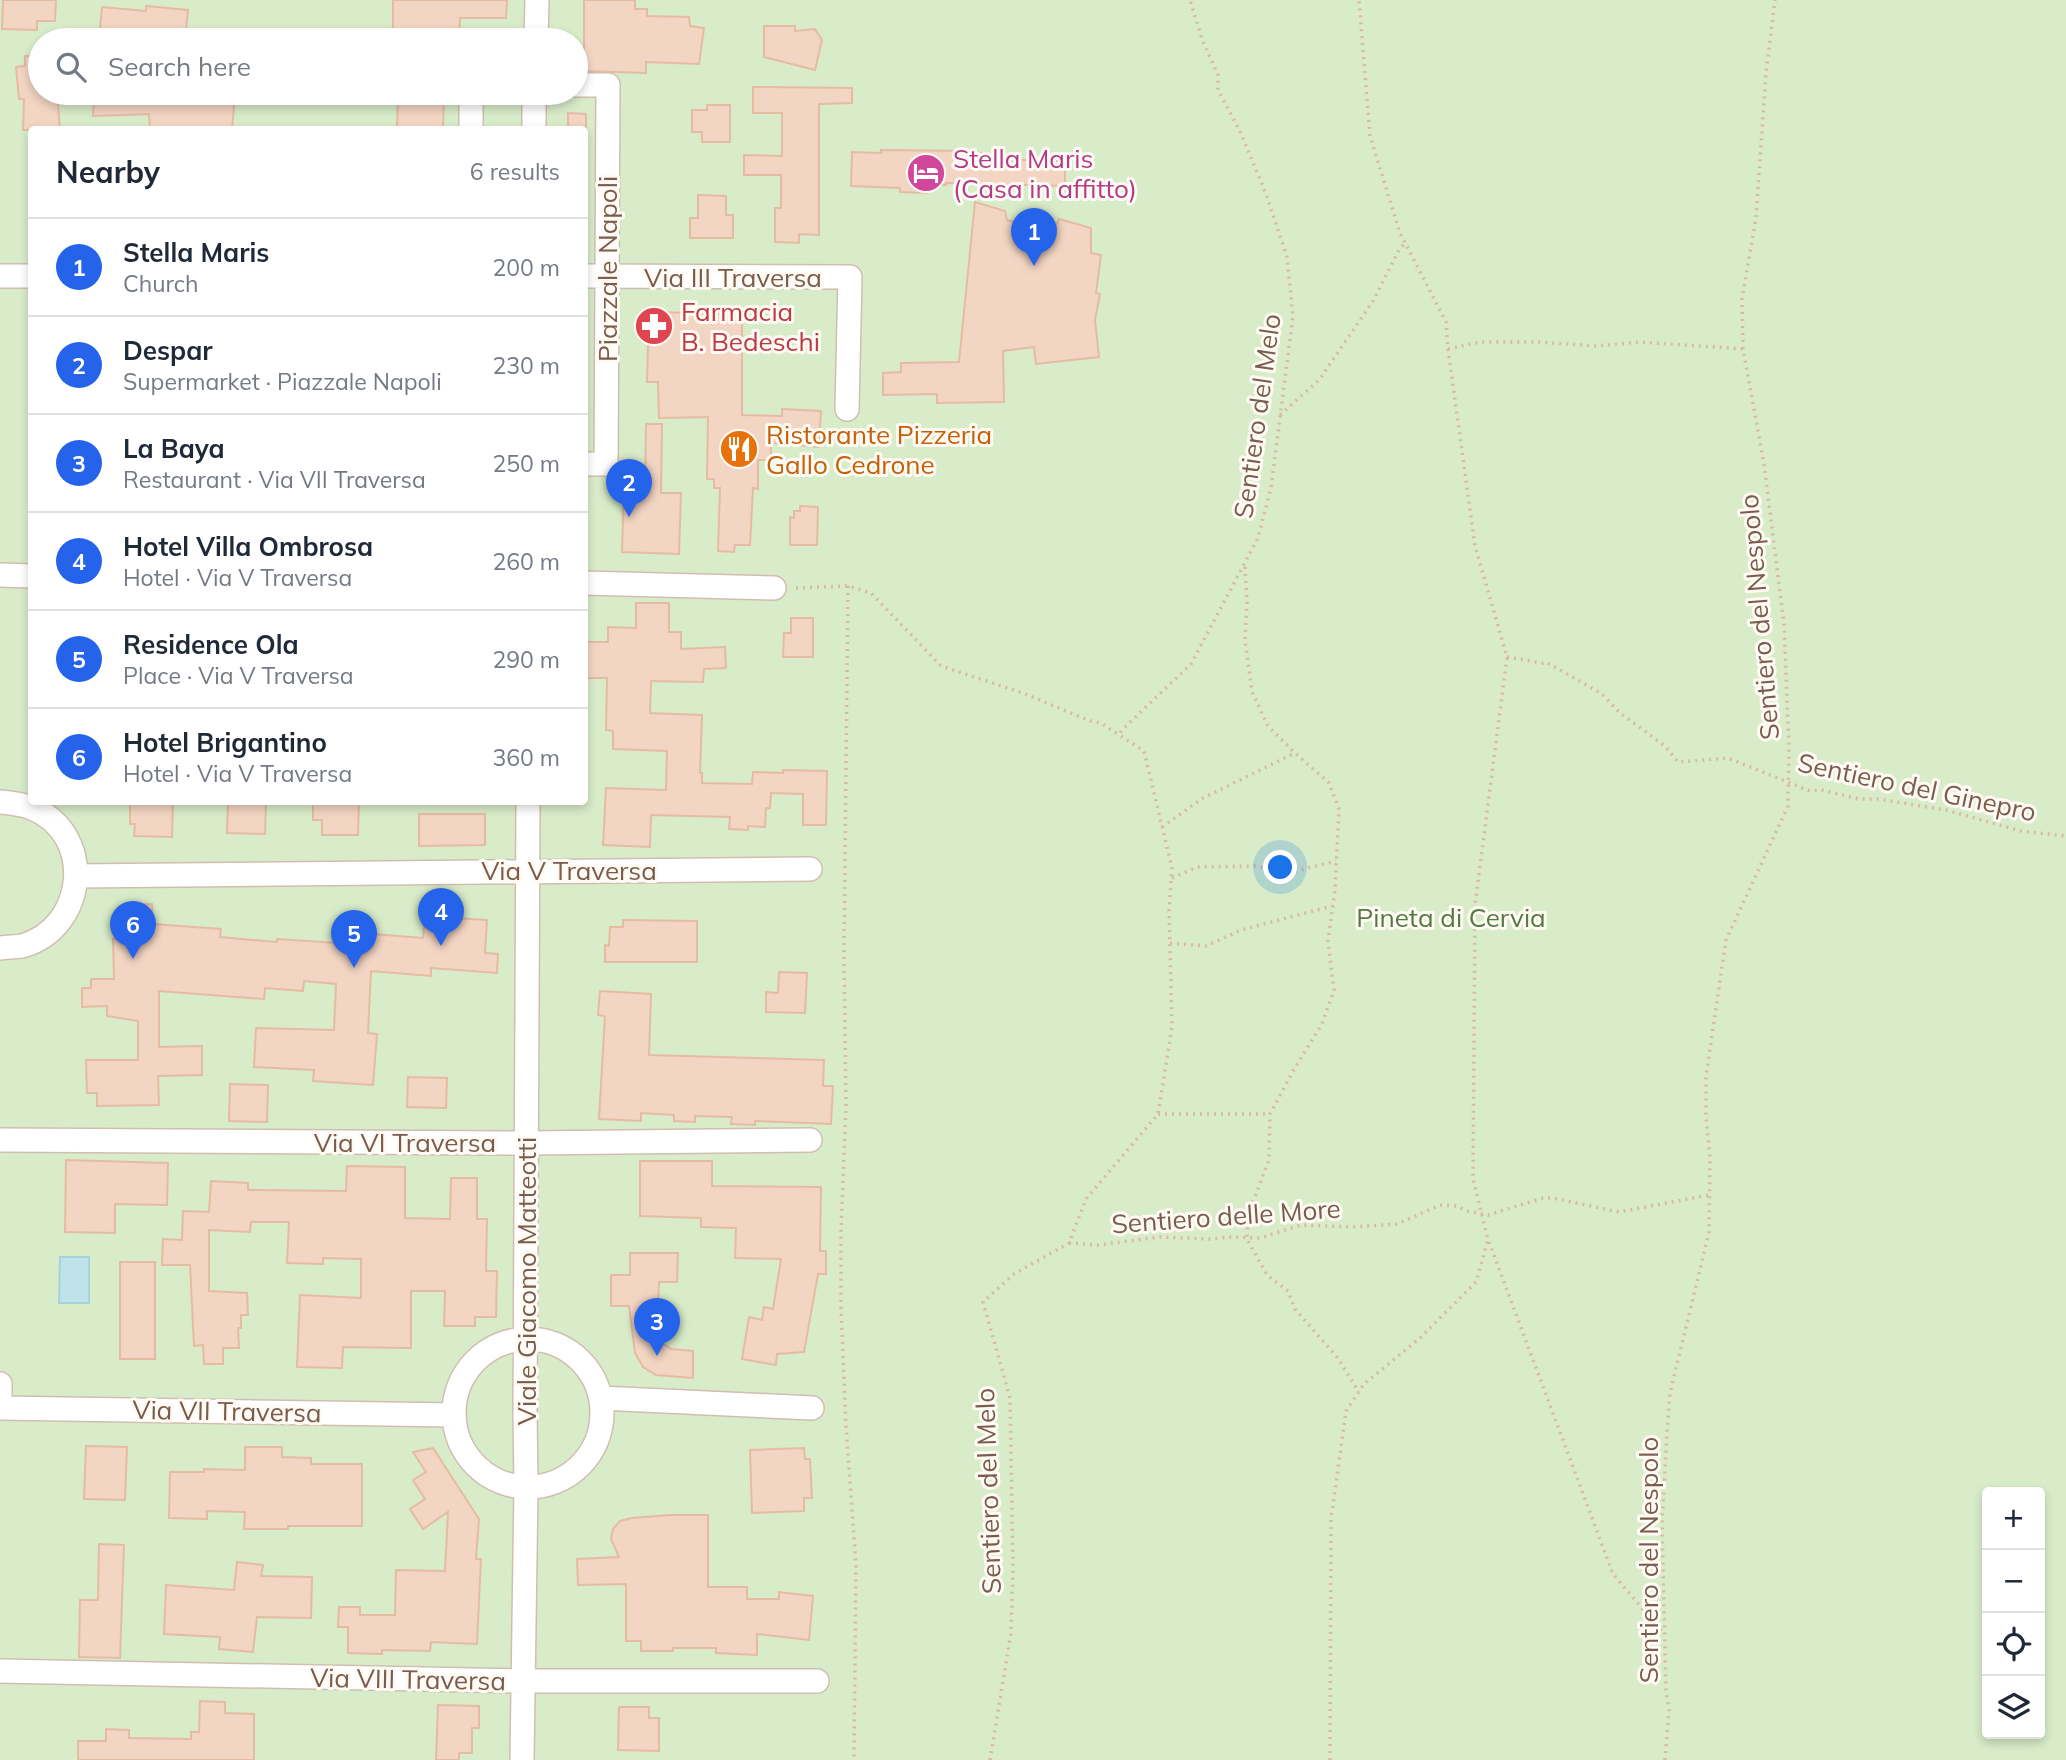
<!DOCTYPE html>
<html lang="en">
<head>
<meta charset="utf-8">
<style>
  body { margin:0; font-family:Mulish,sans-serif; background:#f2f2f3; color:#1f2937 }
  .controls { position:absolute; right:21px; bottom:21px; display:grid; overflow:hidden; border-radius:7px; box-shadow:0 4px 10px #0003 }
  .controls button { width:63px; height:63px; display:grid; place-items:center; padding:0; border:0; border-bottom:2px solid #e0e1e3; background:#fff; color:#1f2937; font:35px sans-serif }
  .you { position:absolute; left:1281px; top:868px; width:24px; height:24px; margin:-18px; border:5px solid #fff; border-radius:50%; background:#1a73e8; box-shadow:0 0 0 10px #1a73e833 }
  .badge { display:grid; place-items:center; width:46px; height:46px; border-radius:50%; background:#2563eb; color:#fff; font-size:23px; font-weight:700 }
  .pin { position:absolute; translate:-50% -58px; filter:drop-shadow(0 2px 4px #0008) }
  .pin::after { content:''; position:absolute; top:37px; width:24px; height:21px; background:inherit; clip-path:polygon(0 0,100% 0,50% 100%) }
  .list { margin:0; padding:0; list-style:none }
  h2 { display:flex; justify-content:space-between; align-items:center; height:91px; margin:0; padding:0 28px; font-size:30px }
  h2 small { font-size:23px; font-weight:400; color:#747a83 }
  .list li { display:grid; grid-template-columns:46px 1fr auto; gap:21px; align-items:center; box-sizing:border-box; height:98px; padding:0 28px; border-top:2px solid #e0e1e3 }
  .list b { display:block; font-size:26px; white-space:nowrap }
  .list p { margin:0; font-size:23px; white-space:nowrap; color:#747a83 }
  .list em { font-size:23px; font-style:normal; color:#747a83 }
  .icon { flex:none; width:38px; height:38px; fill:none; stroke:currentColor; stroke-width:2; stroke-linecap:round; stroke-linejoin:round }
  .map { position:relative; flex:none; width:2066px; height:1760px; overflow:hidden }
  .search { position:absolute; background:#fff; box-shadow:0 4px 10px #0003; left:28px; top:28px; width:560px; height:77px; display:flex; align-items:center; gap:18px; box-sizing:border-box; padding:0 24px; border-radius:38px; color:#747a83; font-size:26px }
  .panel { position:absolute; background:#fff; box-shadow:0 4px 10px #0003; left:28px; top:126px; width:560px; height:679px; border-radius:7px }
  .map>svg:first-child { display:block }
  .green { fill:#d8ecc9; fill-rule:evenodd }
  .water { fill:#bfe3e8; stroke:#a5d3da; stroke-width:2 }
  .building { fill:#f3d5c3; stroke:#e6bba3; stroke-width:2 }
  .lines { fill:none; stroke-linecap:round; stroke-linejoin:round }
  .minor-casing { stroke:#d1beb0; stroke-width:26 }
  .path { stroke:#d9b8a5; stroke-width:3.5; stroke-dasharray:2 5; stroke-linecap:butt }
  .minor { stroke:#fff; stroke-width:23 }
  .labels { text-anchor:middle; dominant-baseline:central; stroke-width:6; stroke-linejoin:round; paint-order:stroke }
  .hotel-label { font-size:26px; fill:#b23c85; stroke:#fffaf3; text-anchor:start }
  .street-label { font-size:26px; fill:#7a5c4d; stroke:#fffaf3 }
  .health-label { font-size:26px; fill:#be3a42; stroke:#fffaf3; text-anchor:start }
  .food-label { font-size:26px; fill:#c56008; stroke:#fffaf3; text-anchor:start }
  .park-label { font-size:26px; fill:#537a41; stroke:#fffaf3 }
</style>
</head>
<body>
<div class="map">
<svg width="2066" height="1760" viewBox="0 0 2066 1760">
  <rect width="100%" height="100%" fill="#fdf6ec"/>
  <!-- green -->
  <path class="green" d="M0,0h2066v1760h-2066zM40,40h536v53h-536zM32,130h552v672h-552zM1987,1492h53v242h-53z"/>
  <!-- water -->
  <path class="water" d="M60,1257h29v46h-30z"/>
  <!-- building -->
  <path class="building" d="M3,0h53l-1,21h-18v9l-35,-1z
    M393,0h114l-1,18h-46l-1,22h-66z
    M584,0h51v9h12v7l42,1 1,9 14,2 -5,36 -53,-2v11l-62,-2z
    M146,6l42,4 -3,30h-86l3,-33 44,4z
    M764,26h31v5l20,-2 7,11 -7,30 -51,-13z
    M25,56h15v37h17l3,37h-37l1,-31h-5l-3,-32 9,-1z
    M753,87l99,1v15l-33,1v131l-20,-1v9l-24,-1v-34h6v-33h-37v-20l38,1v-43h-29z
    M94,93h141l-3,37h-35v-3l-47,2 -1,-15 -56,2z
    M398,93h46l-1,37h-46z
    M707,105h23v37h-28v-10h-10v-22h15z
    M568,113l18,1v16h-18z
    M881,150l88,1 18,3v5l78,2v25l-119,-3v2h-18l-1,8 -27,-1v-4l-49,-2 1,-34 29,1z
    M698,195l28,1v19h7v23h-43v-20h8z
    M975,202l30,9 2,9 28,6 4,-5 17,5 3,-7 32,9v25l10,2 -5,38 4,1 -5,26 4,37 -63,7 -2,-17 -31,4 1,51 -67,1v-9l-54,1v-22l18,-1v-9l58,-1z
    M649,312l93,2v101l40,1v-7l39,2 -2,36 -48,-4v17h-13v29l-5,-1 -3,57h-15l-1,7 -16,-1 2,-63h-6v-9h-7l1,-62 -49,1 -1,-36h-11z
    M646,424h16l-1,69h20l-2,61 -57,-2 2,-67 21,1z
    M800,506l18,1 -1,38h-27v-28l4,1v-7h6z
    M636,603h33v29h12v17l44,-2 1,21 -22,1 -1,13 -52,-1 -1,32 52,2 -2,58h2v10l50,1 1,-12 30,1v-3l44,1 -1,54h-23v-31l-32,-1 -1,15h-4l-1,19 -17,-1v4l-19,-1 1,-12 -79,-2 -1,32 -47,-2 3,-57 60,2 1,-39 -54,-2v-18l-7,-1 1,-52h-22v-36h23v-15l28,1z
    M791,618h22v39h-30l1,-24h7z
    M130,802h43l-1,35 -38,-1 1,-12h-5z
    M228,802h38l-1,32 -38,-1z
    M313,802h46l-1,33h-36v-15h-9z
    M419,814h66v31l-66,1z
    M152,904l1,20 68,5 -1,8 57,5v-3l61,4 1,-21 34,2v10l50,4 2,-22 62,4 -2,33 13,1 -1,19 -66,-5v8l-60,-5 -3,62 9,1 -4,51 -60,-4 1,-11 -60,-3 2,-39 78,2 2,-46 -32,-3 -1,10 -38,-3 -1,11 -105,-8v56l43,-1v29l-44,1 1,29 -62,1v-13h-10l-1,-33h52v-39l-31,-5v-10l-25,1v-19h9v-9h23l-1,-40h14l-1,-34z
    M623,920l74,1v41h-92v-17l4,1 1,-19h13z
    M779,972l28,1 -2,40 -39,-1v-20l12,1z
    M600,991l51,3 -2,61 175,5 -1,26h10l-2,38 -76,-3v4l-24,-1 1,-7 -37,-1v6l-21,-1v-6l-33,-2v8l-42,-2 6,-103 -7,-1z
    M408,1077l39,1 -1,30 -39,-1z
    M230,1084l38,1 -1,37 -38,-1z
    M66,1160l102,3 -1,42 -52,-1v29l-50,-1z
    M640,1161h72v25l109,1 -1,64h6v23h-8l-14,78 -27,2 -1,11 -34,-6 7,-42 13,3 2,-13 9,2 8,-50 -46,-1 1,-30 -35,-1v-9l-61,-2z
    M347,1166l58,1v51l45,1 1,-41h26v41h10l-1,52h11l-1,46h-21v9h-31l1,-35h-34v57l-68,-1 -1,21 -45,-1 3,-72 61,3v-39l-38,-1v6l-36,-1 2,-41h-38l-1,10 -41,-2v61l38,2 1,22h-7v13h-3l1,20h-16v16h-19l-1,-19 -9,1 -4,-81h-28l1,-26 19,1 1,-29 26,1 2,-31 37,2v7l98,1z
    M630,1253h48l-1,29h-18l-1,25h-18l22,36 9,6 22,2v27l-37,-3 -13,-8 -8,-14 -6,-47h-18v-31h19z
    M120,1262h35v97h-35z
    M86,1446l41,1 -2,53 -41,-1z
    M245,1447h37v10l29,1v6h51v62h-74v3h-44l1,-17 -38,-1v8l-38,-1 1,-46h34v-3l41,1z
    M433,1448l46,71 -3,40h5l-4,85 -46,-2 -1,9 -48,-1v4l-34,-1v-26h-10l1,-20h21v8h35l1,-45 49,1 3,-59 -25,17 -13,-20 15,-10 -12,-19 13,-8 -13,-20z
    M804,1448l1,11h5l2,39h-8v13l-52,2 -2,-63z
    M670,1515h38v72h39v12h32v-7l34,4 -4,44 -52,-6v21l-41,-2v-5h-43v3h-32v-10h-15v-57l-48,1 -1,-26 42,-2 -8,-18 2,-10 7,-8 12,-3z
    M99,1544l25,1 -4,113 -41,-1 1,-57h18z
    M237,1562l26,3 -2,11 51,1 -1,41 -54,-1 -4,35 -34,-3 1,-12 -56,-3 2,-49 68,5z
    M200,1701l25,1v11l29,1v46h-176v-19h28v-12l23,1v8l62,1v-7h8z
    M438,1705l41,1v22h-7v25h-13v7h-23z
    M619,1707h30v11h10v33l-41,-1z"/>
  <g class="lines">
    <!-- minor casing -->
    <g class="minor-casing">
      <path id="minor" d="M536,40l1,-40
        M576,85h32l-2,379h-22
        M471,130v-37
        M534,130v-37
        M0,276h32
        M584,276l266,1 -3,132
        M0,575l32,1
        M584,583l190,5
        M0,802c11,1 22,2 32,6 64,26 55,120 -10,138 -7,1 -15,1 -22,2
        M76,876l734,-7
        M0,1140l527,3 283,-3
        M454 1413a74 74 0 1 1 148 0a74 74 0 1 1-148 0Z
        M0,1384v12
        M601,1398l211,10
        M0,1408l454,7
        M0,1671l522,10h295
        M522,1760l4,-273 -1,-75 3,-610"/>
    </g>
    <!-- path -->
    <path class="path" d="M1448,349l32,-7h57l59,4 44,-4 103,7
      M1280,415l39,-35 54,-79 26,-51 6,-7
      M1245,567l2,35 -2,38 7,52 16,34 27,27 34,30 10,26 -4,81 -7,51 6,49 -12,34 -29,47 -23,43 -1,46 -21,55 -1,24 20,36 21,16 7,18 42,48 22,35
      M848,586l-4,367 2,152 -5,126v77l5,118 10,139 -2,195
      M796,588l52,-2 23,7 70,73 82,27 67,28 11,2 18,12
      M1507,657l36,6 3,-1 56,32 18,19 45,33 13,16 50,-4 82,33 11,-1 38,9h19l68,11 75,21 45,5
      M1162,827l41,-29 92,-45
      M1172,878l25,-11 58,-1 34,7 47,-12
      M1170,943l36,3 35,-16 91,-24
      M1158,1114h112
      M1489,1242l124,332 51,60
      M1069,1243l29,2 62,-8 50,2 19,-2 31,1 41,-13 51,2 45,-3 43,-19 16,1 11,5 21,4 55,-17h10l66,14 90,-17
      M990,1760l21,-127 2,-66 -3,-169 -27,-96 31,-28 55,-31 17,-44 72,-85 14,-87 -3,-117 3,-42 -28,-117 -25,-16 3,-5 69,-66 67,-126 13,-50 22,-172 -6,-59 -21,-63 -26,-63 -22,-41v-15l-16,-36 -12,-39
      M1330,1760l1,-241 15,-108 18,-27 56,-46 56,-56 12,-42 -15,-61 2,-274 32,-248 -32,-111 -27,-197 -2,-27 -46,-89 -30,-97 -11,-136
      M1665,1760l4,-50 -3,-20 -4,-166 5,-92 3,-39 39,-161 1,-75 -4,-41v-40l20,-136 62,-134 1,-58 -5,-124 -20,-160 -21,-115 -1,-50 14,-81 10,-145 9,-73"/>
    <!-- minor -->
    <use href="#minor" class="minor"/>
  </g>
  <!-- icons -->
  <defs>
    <g id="hotel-disc" transform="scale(2.0125)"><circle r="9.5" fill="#d1479c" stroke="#fffaf3"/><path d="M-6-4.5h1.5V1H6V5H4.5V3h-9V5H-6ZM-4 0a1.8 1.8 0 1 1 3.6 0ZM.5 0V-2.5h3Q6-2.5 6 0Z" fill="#fff"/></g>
    <g id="pharmacy-disc" transform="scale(2.0125)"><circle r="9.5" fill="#e0444e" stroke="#fffaf3"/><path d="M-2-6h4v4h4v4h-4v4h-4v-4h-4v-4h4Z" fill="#fff"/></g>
    <g id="restaurant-disc" transform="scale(2.0125)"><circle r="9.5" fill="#e8710a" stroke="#fffaf3"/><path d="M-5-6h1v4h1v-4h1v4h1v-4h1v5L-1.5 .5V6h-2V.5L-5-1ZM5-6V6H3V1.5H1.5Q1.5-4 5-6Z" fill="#fff"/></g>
  </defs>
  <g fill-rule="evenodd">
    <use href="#hotel-disc" x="926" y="173"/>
    <use href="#pharmacy-disc" x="654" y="326"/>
    <use href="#restaurant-disc" x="739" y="449"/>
  </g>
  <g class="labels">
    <!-- hotel labels -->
    <g class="hotel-label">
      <text x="953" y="158">Stella Maris<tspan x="953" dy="30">(Casa in affitto)</tspan></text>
    </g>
    <!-- street labels -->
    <g class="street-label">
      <text transform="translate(607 269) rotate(-90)">Piazzale Napoli</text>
      <text x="733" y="277">Via III Traversa</text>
      <text transform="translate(1257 416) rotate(-82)">Sentiero del Melo</text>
      <text transform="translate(1759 617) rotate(-95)">Sentiero del Nespolo</text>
      <text transform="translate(1917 787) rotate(12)">Sentiero del Ginepro</text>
      <text x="569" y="870">Via V Traversa</text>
      <text x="405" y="1142">Via VI Traversa</text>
      <text transform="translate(1226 1216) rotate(-4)">Sentiero delle More</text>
      <text transform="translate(526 1281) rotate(-90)">Viale Giacomo Matteotti</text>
      <text transform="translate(227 1411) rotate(1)">Via VII Traversa</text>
      <text transform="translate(988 1491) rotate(-92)">Sentiero del Melo</text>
      <text transform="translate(1648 1560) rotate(-90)">Sentiero del Nespolo</text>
      <text transform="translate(408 1679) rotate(1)">Via VIII Traversa</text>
    </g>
    <!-- health labels -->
    <g class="health-label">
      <text x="681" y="311">Farmacia<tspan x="681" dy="30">B. Bedeschi</tspan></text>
    </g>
    <!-- food labels -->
    <g class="food-label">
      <text x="766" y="434">Ristorante Pizzeria<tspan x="766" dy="30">Gallo Cedrone</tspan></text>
    </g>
    <!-- park labels -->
    <g class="park-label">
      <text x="1451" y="917">Pineta di Cervia</text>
    </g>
  </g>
</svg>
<div class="controls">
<button>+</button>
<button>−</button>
<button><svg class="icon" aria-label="locate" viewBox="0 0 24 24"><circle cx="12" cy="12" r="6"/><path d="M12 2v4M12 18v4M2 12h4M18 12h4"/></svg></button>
<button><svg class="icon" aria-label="layers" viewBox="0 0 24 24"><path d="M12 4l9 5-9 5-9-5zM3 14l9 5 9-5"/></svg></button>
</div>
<div class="you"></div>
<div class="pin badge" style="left:1034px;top:266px">1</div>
<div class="pin badge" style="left:629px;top:517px">2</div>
<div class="pin badge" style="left:657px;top:1356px">3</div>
<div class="pin badge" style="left:441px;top:946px">4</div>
<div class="pin badge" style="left:354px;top:968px">5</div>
<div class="pin badge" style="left:133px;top:959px">6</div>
<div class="search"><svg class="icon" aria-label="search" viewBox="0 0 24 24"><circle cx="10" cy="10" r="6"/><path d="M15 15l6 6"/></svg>Search here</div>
<section class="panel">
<h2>Nearby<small>6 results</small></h2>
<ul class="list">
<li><span class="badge">1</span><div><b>Stella Maris</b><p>Church</p></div><em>200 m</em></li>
<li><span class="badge">2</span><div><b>Despar</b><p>Supermarket · Piazzale Napoli</p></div><em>230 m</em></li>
<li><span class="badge">3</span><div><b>La Baya</b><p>Restaurant · Via VII Traversa</p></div><em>250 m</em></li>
<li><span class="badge">4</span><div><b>Hotel Villa Ombrosa</b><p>Hotel · Via V Traversa</p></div><em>260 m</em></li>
<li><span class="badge">5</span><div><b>Residence Ola</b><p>Place · Via V Traversa</p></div><em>290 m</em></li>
<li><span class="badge">6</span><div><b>Hotel Brigantino</b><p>Hotel · Via V Traversa</p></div><em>360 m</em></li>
</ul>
</section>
</div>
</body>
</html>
